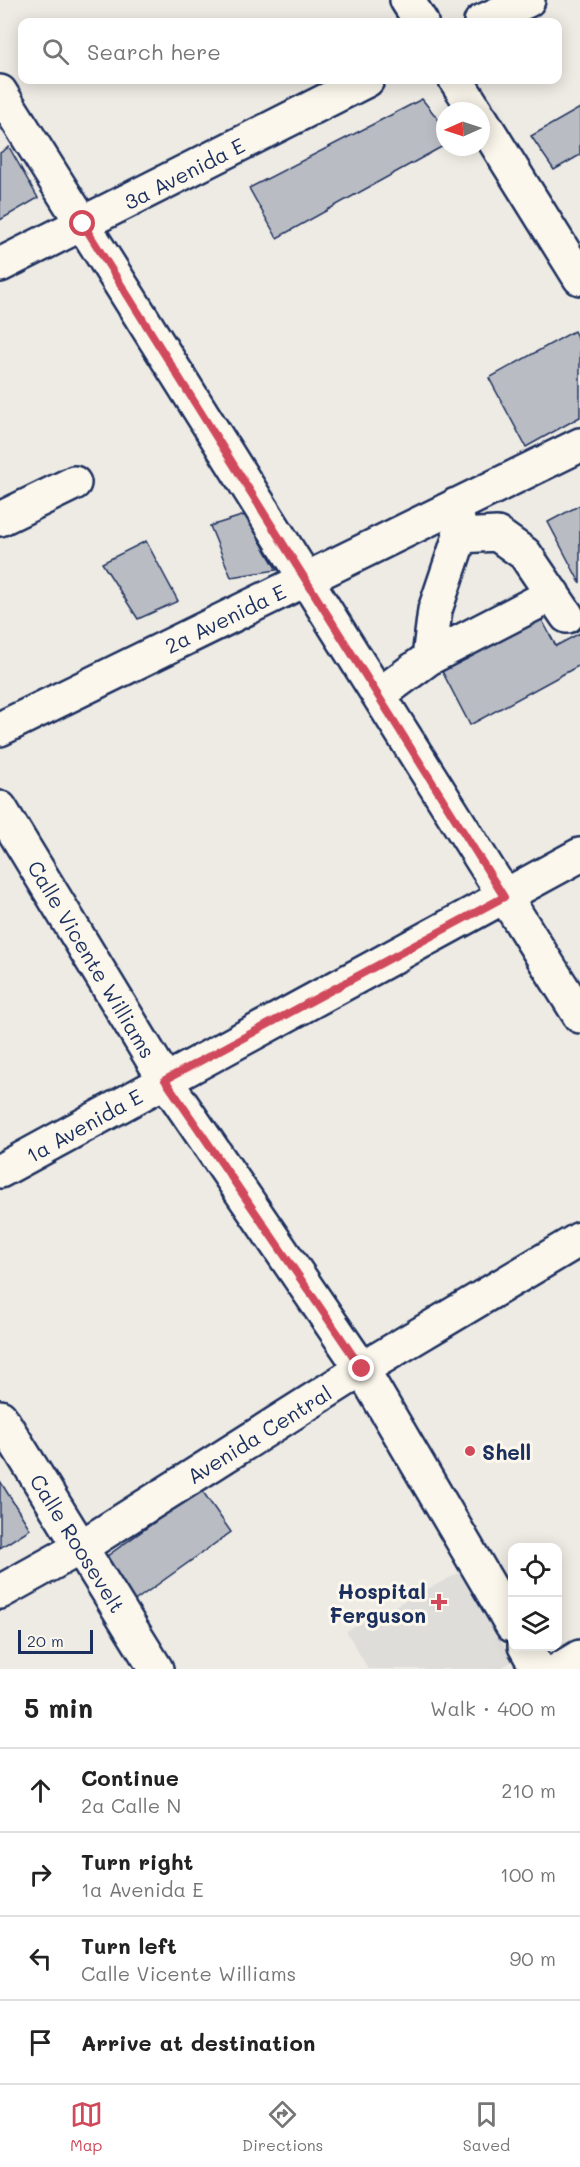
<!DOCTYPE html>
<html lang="en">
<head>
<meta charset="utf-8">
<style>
  body { margin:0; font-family:Mali,sans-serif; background:#f2f2f2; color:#222 }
  .controls { position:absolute; right:18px; bottom:18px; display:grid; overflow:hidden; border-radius:12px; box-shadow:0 3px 15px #0003 }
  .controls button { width:54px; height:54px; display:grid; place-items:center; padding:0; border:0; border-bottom:2px solid #e0e0e0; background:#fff; color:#222; font:30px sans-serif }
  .compass { position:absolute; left:436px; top:102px; width:54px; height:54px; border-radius:50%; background:#fff; box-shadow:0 3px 15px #0003; rotate:267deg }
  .scale { position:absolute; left:18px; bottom:15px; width:75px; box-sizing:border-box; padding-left:6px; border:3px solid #1b2f5e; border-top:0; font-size:16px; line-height:21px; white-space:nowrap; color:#1b2f5e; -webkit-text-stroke:4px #fbf7ec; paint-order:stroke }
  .stop { position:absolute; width:18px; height:18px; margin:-14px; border:4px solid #d1495b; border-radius:50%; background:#fff }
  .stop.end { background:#d1495b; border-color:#fff; box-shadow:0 2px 6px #0008 }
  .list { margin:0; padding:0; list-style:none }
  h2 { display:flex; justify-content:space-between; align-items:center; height:78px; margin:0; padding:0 24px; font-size:26px }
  h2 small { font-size:20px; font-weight:400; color:#767676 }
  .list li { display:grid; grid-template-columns:39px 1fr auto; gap:18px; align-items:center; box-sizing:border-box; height:84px; padding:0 24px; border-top:2px solid #e0e0e0 }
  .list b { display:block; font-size:22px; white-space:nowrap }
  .list p { margin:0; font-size:20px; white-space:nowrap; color:#767676 }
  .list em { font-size:20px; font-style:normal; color:#767676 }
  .icon { flex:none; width:33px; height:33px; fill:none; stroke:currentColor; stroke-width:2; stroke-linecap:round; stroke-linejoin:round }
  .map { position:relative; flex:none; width:580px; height:1669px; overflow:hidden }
  .search { position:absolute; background:#fff; box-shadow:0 3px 15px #0003; left:18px; right:18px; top:18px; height:66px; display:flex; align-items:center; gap:15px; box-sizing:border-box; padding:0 21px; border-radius:12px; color:#767676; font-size:22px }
  .sheet { height:414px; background:#fff }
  nav { display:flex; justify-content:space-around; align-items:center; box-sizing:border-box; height:84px; border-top:2px solid #e0e0e0; background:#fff; font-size:16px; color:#767676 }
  nav a { display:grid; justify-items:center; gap:3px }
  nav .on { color:#d1495b }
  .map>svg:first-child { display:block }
  .built { fill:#deddda }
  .building { fill:#b9bcc3; stroke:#1b2f5e; stroke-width:1.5 }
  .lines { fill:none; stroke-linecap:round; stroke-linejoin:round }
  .minor-casing { stroke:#1b2f5e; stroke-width:38 }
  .major-casing { stroke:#1b2f5e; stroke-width:38 }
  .minor { stroke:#fbf7ec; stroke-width:33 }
  .major { stroke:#fbf7ec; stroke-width:33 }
  .route { stroke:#d1495b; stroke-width:8 }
  .poi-dot { fill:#d1495b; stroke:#fbf7ec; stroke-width:2 }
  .labels { text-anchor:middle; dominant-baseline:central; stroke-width:6; stroke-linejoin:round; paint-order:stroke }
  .street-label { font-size:21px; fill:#1b2f5e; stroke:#fbf7ec }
  .poi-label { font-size:21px; font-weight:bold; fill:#1b2f5e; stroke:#fbf7ec; text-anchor:start }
</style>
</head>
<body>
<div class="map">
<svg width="580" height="1669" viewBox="0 0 580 1669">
  <rect width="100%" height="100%" fill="#eeebe4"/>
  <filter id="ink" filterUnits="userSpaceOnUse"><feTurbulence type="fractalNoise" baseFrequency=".0167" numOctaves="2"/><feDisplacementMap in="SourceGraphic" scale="12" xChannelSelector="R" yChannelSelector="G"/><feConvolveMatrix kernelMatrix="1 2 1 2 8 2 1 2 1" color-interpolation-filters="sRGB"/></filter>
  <g filter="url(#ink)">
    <!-- built -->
    <path class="built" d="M459,1573l54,88 -14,8h-131l-22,-38z"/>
    <!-- building -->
    <path class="building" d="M422,99l23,29v17l-168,93 -28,-50z
      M580,108v47l-26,15 -23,-34z
      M9,147l29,51 -38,22v-67z
      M574,331l6,12v74l-54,30 -37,-69z
      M580,505v78l-32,-61z
      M245,515l32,55 -46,7 -21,-51z
      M146,541l32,60 -40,18 -36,-56z
      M541,618l15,28 24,-13v32l-110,60 -28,-54z
      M0,1481l30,48 -30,19z
      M201,1489l30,43 -98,70 -30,-43z"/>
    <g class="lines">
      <!-- minor casing -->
      <g class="minor-casing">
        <path id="minor" d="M407,0l14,22
          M481,22l47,-22
          M456,80l20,31
          M0,92l580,924
          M481,119l99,159
          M0,265l367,-185
          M0,519l74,-36
          M460,536l37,-2 28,20 42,62
          M429,658l124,-64
          M379,695l50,-37 6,-48 25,-74 -4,-31
          M0,729l580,-284
          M0,1171l580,-316
          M362,1369l218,-130
          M0,1417l156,252
          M560,1669l20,-12"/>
      </g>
      <!-- major casing -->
      <g class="major-casing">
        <path id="major" d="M0,808l165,272 197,289 150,256
          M0,1592l81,-45 281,-178
          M525,1646l13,23"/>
      </g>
      <!-- minor -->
      <use href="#minor" class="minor"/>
      <!-- major -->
      <use href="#major" class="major"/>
    </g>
  </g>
  <g class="lines" filter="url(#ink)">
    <!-- route -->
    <path class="route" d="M83,224l421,673 -339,183 197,289"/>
  </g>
  <!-- markers -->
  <g class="poi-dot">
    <circle cx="470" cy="1451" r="6"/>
    <path d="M436 1593h6v6h6v6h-6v6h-6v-6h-6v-6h6z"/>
  </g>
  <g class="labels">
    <!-- street labels -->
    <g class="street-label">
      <text transform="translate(184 173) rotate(-27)">3a Avenida E</text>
      <text transform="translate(225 618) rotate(-26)">2a Avenida E</text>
      <text transform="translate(92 959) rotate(59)">Calle Vicente Williams</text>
      <text transform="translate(84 1125) rotate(-29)">1a Avenida E</text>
      <text transform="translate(259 1434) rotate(-32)">Avenida Central</text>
      <text transform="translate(78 1543) rotate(58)">Calle Roosevelt</text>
    </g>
    <!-- poi labels -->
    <g class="poi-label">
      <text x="482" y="1451">Shell</text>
      <text x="426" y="1590" text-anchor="end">Hospital<tspan x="426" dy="24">Ferguson</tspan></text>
    </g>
  </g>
</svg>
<div class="controls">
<button><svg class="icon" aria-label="locate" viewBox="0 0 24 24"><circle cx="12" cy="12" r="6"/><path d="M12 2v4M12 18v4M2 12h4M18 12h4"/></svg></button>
<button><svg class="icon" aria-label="layers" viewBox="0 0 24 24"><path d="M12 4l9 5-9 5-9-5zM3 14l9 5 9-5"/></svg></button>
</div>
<svg class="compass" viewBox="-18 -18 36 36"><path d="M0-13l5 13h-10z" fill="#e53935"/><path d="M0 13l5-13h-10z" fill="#767676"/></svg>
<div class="scale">20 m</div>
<div class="stop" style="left:83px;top:224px"></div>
<div class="stop end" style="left:362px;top:1369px"></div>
<div class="search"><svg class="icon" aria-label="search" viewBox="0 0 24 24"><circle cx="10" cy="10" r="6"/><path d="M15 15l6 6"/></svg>Search here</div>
</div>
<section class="sheet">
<h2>5 min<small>Walk · 400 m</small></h2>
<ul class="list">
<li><svg class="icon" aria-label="ahead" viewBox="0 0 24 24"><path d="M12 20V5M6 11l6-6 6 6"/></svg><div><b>Continue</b><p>2a Calle N</p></div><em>210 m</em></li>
<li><svg class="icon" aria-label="right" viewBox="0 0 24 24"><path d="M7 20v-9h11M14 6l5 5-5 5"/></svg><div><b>Turn right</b><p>1a Avenida E</p></div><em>100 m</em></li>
<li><svg class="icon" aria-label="left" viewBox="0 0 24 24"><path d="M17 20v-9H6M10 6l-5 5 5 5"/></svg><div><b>Turn left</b><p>Calle Vicente Williams</p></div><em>90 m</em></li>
<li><svg class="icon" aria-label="arrive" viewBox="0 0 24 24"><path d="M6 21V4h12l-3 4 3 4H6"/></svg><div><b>Arrive at destination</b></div></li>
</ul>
</section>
<nav>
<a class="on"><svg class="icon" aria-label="map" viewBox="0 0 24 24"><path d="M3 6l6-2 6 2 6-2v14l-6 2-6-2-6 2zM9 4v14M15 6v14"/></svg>Map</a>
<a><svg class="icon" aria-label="directions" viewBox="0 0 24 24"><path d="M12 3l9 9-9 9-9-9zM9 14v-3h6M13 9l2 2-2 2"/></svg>Directions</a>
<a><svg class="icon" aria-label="saved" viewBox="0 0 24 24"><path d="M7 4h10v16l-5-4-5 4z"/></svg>Saved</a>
</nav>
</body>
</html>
